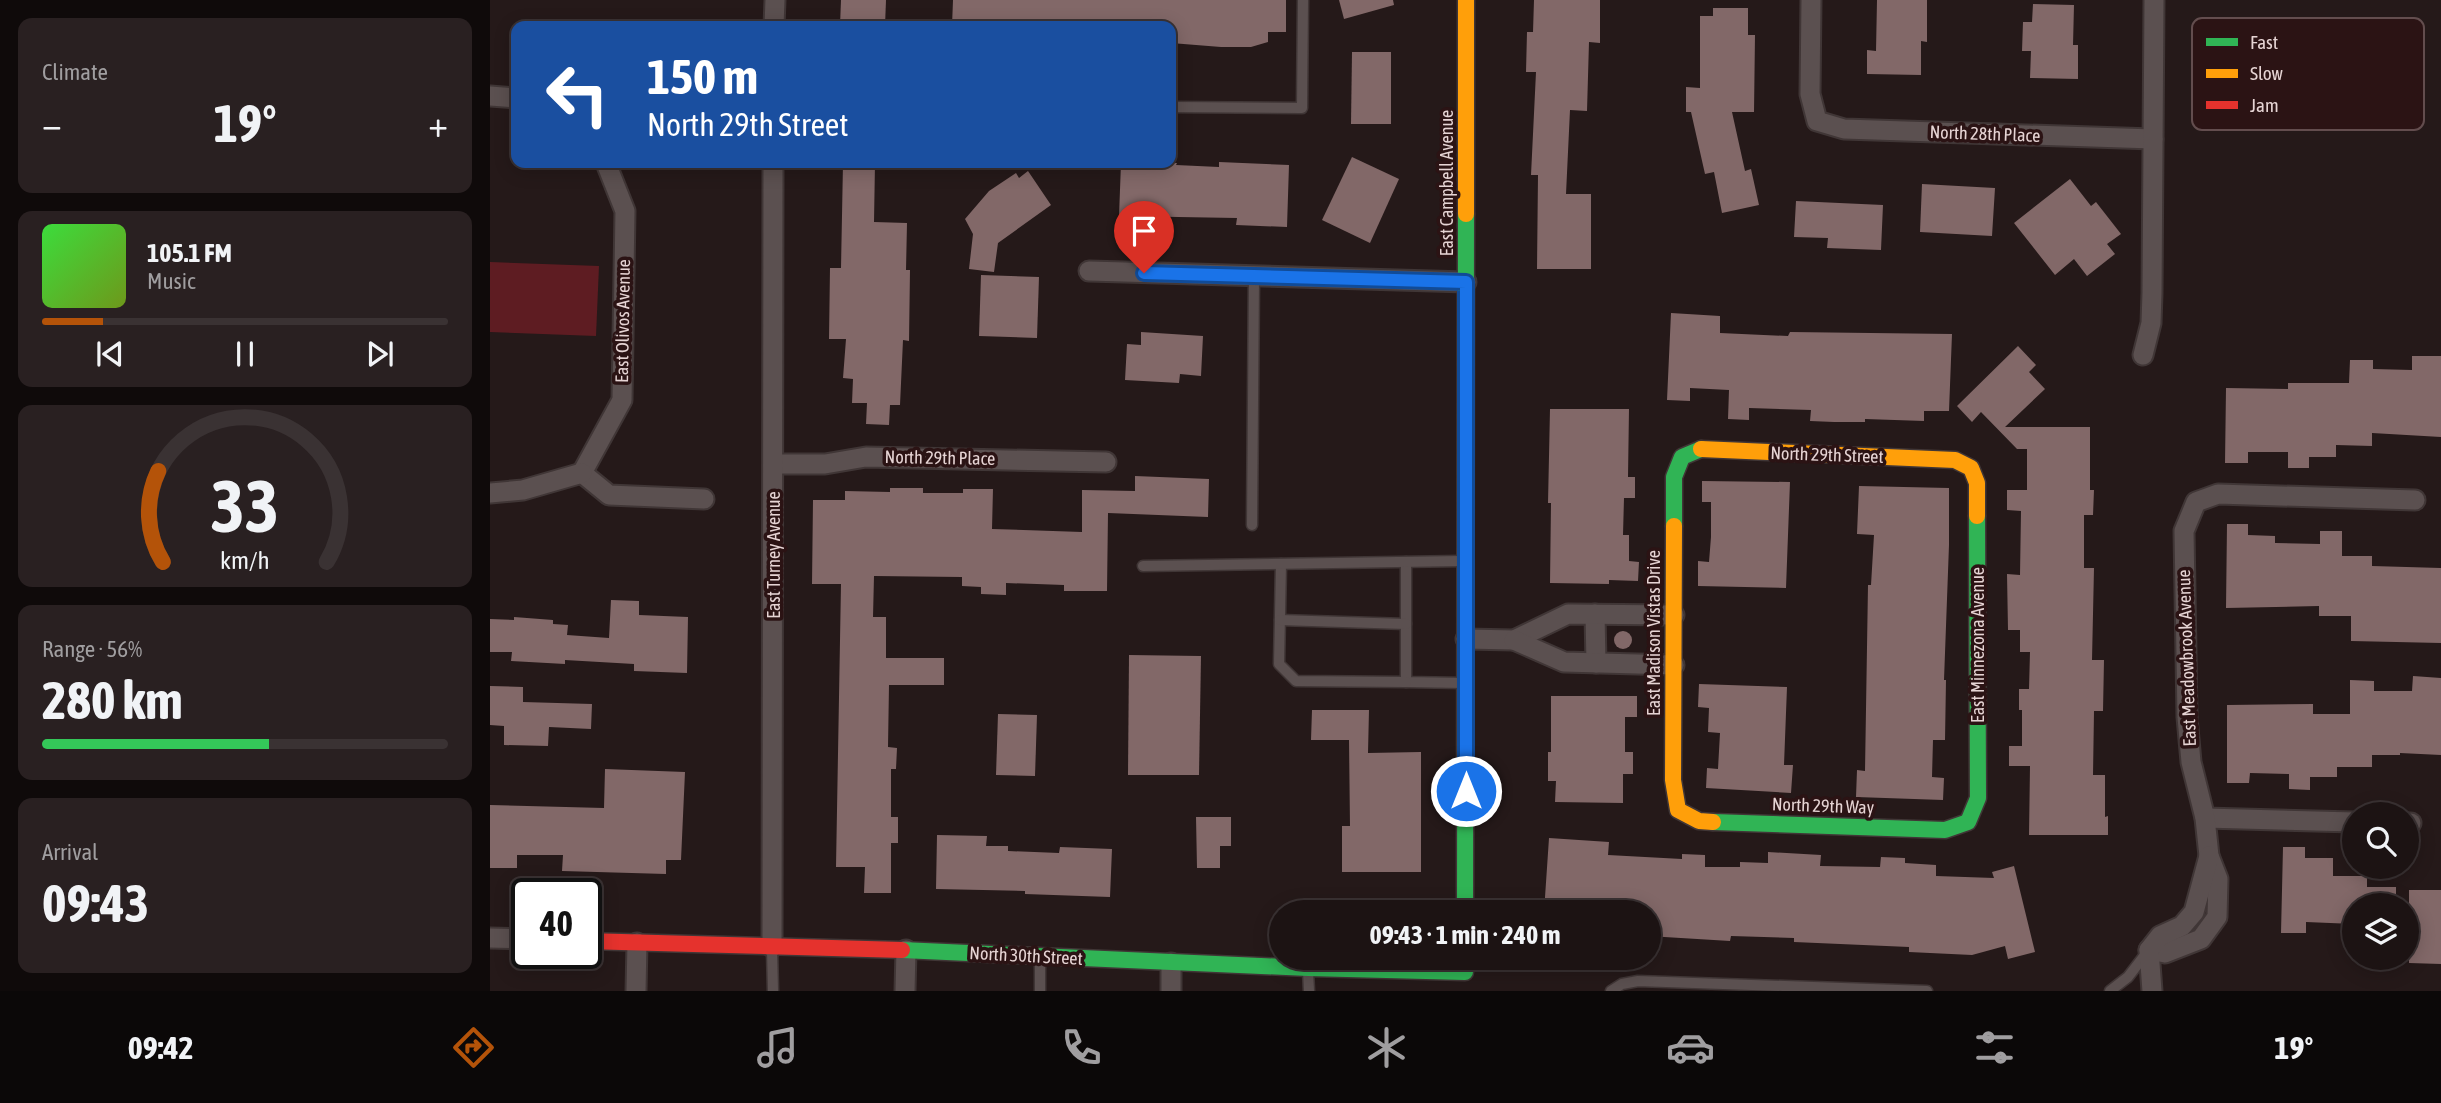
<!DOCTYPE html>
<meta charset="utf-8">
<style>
:root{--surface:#1c1313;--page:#292021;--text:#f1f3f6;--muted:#a09ea0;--line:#3a3233;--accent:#b45309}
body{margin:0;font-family:"Asap Condensed",sans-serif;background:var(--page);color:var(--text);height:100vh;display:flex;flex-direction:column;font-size:26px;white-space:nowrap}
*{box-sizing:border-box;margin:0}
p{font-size:23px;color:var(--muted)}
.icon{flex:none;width:38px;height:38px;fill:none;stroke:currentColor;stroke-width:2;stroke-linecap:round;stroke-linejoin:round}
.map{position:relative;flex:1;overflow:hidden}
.panel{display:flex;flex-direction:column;gap:18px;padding:18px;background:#0f0a0a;width:490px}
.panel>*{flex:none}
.guide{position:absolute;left:21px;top:21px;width:665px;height:147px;border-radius:14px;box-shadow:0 4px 18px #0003,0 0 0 2px var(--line);background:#1a4fa0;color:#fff;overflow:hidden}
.buttons{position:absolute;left:1852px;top:802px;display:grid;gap:14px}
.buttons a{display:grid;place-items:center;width:77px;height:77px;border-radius:50%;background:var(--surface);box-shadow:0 4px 18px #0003,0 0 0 2px var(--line);font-size:35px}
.speed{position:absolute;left:21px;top:878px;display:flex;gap:14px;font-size:35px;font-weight:700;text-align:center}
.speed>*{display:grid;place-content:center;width:91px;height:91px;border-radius:50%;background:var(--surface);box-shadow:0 4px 18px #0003,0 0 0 2px var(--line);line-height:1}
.speed .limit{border:4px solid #111;border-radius:10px;background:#fff;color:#111}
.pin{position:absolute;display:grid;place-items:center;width:60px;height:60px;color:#fff;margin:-72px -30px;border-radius:50% 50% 50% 0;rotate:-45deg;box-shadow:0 0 7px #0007}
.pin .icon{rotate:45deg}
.me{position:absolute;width:77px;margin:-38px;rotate:0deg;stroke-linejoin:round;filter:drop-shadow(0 0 5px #0008)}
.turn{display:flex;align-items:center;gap:24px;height:147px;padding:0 21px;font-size:32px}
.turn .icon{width:91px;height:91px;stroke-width:2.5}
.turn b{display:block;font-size:49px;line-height:60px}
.big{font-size:52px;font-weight:700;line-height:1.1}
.panel .card{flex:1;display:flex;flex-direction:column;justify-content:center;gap:10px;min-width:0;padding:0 24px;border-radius:14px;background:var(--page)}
.panel .dial{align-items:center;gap:0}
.dial svg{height:182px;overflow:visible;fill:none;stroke:var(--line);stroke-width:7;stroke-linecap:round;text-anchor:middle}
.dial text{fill:var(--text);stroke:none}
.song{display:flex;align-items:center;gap:21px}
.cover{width:84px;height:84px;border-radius:10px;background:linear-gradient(135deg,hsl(120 70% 55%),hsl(80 70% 35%))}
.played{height:7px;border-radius:4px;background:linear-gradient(90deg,var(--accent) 15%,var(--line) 15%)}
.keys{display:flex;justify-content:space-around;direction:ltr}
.heat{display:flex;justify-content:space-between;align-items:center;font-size:38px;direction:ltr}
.charge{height:10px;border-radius:5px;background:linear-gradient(90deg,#34c759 56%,var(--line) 0)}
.trip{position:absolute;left:779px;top:900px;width:392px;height:70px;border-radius:35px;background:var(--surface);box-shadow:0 4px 18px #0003,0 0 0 2px var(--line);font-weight:700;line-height:70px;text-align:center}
.tab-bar{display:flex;height:112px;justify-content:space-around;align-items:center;background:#0b0808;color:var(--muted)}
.tab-bar .icon{width:49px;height:49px}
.tab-bar .selected{color:var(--accent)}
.tab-bar b{font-size:32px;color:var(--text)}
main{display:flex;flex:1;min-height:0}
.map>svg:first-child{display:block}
.garden{fill:#5e1c22}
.building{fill:#826868}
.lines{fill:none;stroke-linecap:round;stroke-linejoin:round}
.lane-casing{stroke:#403636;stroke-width:13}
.street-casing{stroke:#403636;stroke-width:23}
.fast-casing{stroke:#403636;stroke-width:19}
.slow-casing{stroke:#403636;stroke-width:19}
.jam-casing{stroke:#403636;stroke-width:19}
.lane{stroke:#5b5050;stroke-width:10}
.street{stroke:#5b5050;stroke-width:19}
.fast{stroke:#30b455;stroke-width:16}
.slow{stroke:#ff9f0a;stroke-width:16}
.jam{stroke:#e5322d;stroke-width:16}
.route-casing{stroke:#114b97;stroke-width:18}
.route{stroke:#1a73e8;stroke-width:12}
.labels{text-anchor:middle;stroke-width:7;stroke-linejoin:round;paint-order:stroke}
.street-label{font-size:18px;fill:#e6d4d4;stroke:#2b1314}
.key{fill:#2b1314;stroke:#634d4e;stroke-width:2}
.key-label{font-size:19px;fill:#e6d4d4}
</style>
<main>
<section class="panel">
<div class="card"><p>Climate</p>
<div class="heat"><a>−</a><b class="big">19°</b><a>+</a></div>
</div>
<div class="card">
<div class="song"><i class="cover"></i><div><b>105.1 FM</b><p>Music</p></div></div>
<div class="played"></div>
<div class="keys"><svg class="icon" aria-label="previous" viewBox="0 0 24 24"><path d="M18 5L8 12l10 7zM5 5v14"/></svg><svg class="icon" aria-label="pause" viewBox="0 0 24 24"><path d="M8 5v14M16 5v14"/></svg><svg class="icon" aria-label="next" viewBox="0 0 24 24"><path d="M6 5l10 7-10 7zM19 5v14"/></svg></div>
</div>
<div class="card dial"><svg viewBox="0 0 100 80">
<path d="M14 69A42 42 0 1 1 86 69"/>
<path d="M14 69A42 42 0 0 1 12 29" stroke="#b45309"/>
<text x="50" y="56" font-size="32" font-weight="700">33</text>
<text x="50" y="72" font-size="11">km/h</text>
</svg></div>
<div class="card"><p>Range · 56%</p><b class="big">280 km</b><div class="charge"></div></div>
<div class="card"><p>Arrival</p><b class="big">09:43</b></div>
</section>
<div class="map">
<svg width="1951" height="991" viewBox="0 0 1951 991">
<rect width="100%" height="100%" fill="#251919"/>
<!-- garden -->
<path class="garden" d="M0,262L109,266L106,336L0,332Z"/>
<!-- building -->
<g class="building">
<path d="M351,0H396L395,26H350Z"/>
<path d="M463,0H796V32H778V42L761,47H731L681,43V26H636V21H579V26H462Z"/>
<path d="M849,0H903L904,5L854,19Z"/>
<path d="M1044,0H1110V43L1099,42L1097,111L1080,110L1076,194H1101V269H1047L1048,175H1041L1046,72H1036L1037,32H1043Z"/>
<path d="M1387,0H1437V42L1431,41V75L1377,74V50L1386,51Z"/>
<path d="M1543,4L1584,5L1583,45H1588V79L1540,78L1541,51H1532L1533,22H1542Z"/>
<path d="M1223,8H1258V35H1265L1264,112H1242L1255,171L1261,169L1269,205L1232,213L1224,172L1215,174L1201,112H1196V87L1210,88V16H1223Z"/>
<path d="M862,52H901V124H861Z"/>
<path d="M862,157L909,179L880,243L832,220Z"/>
<path d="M729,162L799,165L797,227L746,225L747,218L629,216L631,163H687L686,165L729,167Z"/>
<path d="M353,163H385L384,222L417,223L416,270H420L419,341L413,340L410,405H400L399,425L376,424L377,403H362L363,379L353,378L356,339H339L340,268H351Z"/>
<path d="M538,171L561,205L508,243L504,272L479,269L483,234L475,219L499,191L526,173L529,178Z"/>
<path d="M1580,179L1601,206L1606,202L1631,234L1617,244L1625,254L1597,276L1584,259L1565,275L1524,223Z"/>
<path d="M1432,184L1505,188L1502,236L1430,232Z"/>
<path d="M1306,201L1393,205L1391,250L1337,248L1338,238L1304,237Z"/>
<path d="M491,275L549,277L547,338L489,336Z"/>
<path d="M1181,313L1230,316V333L1298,336L1300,332L1462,334L1459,411H1434V421L1375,419V422H1344L1320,421L1321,410L1259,408V420L1238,419L1239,390L1200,388V401L1177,400Z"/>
<path d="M651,332L713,336L711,376L690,374L689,383L635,380L637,344L651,345Z"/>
<path d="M1528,346L1546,365L1539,372L1555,389L1515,427H1600V490H1604L1603,515H1594V568H1604L1602,660H1614L1613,711H1604L1603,775H1615V817L1618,816V835H1539L1540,766H1519V746H1532V710H1529V689H1539L1540,652H1530V630H1518L1517,574L1530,575L1531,511L1517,510V490H1537V449H1527L1491,412L1482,422L1467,406Z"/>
<path d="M1922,356H1951V437L1882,433V446L1846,445V457H1819V468H1798V452H1758V463H1735L1736,388L1798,389V383H1859L1860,360H1883V369L1922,370Z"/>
<path d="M1060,409H1139L1138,477H1145V498H1134L1133,535H1139V561L1149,562L1148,581L1119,580V584L1060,583L1061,503H1058Z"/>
<path d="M645,476L719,479L718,517L618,513L617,591H574V585L516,583V595L491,594V587L472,586V577L384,576L383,617H396V658H454V685H399L398,747L407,748L406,769H401V817H408V843H401V893H374L375,867H346L351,584H322L323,500H355V491L400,492V488H433V493H473V489H503L502,529L592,532V490L645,491Z"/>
<path d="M1212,481L1300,482L1296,588L1208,586V561L1219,562L1221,537V502H1212Z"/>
<path d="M1369,486L1459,488V545L1454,680H1456L1455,740H1443L1442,777L1454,778L1453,800L1366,797L1367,770L1375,771L1378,585H1381L1384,535L1367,534Z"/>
<path d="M1737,524H1758V535L1785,536V543L1830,544V531H1852V556H1882V566L1951,568V643L1861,641V616H1829V606L1736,608Z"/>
<path d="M121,600L149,601V615L198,617L197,673L144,671V664L75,660V664L21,661L22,652H0V619L24,620V617L63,620V624L78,625L77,635L119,638Z"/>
<circle cx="1133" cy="640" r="9"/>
<path d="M639,655L711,656L709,775H638Z"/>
<path d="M1923,676L1951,678V755L1910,753V755H1882V767H1847V777H1820V790L1799,789V774L1760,773L1759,783H1737V705L1823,704V714H1860V680L1884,681V691H1922Z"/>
<path d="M1209,684L1297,687L1294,765H1303L1301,793L1216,788L1217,768L1228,769L1230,733L1218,732L1219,708L1208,707Z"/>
<path d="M0,686L33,687V702L102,704L101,729L59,727L58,746L14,745V726L0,725Z"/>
<path d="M1061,696H1147V717H1135V752H1143V774H1133V803L1065,802L1066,781H1058V752H1061Z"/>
<path d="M822,710H879L878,753L931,752V872H852V826H860L859,740H821Z"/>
<path d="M508,714L547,715L545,776L506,775Z"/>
<path d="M115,769L195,772L191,860H176V874L72,871L73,855H27V868H0V805L114,808Z"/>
<path d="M706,817H741V846H730V868H707Z"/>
<path d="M447,835L497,836L496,846H518V851L569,853L570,847L622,849L620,897L535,894V891L446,889Z"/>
<path d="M1059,838L1119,842L1118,855L1192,859V854L1215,855V867H1250V862L1278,863V852L1331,855L1330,866L1390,867L1391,857L1415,858V863L1446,865V876L1504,878L1502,872L1524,866L1545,952L1518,959L1515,946L1482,955L1419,952V947L1304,942V938L1241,936L1240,941L1158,936V912H1054Z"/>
<path d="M1793,847H1815V858H1843V876H1877V887H1906V905H1864V924L1816,922V933H1791Z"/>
<path d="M1919,890H1951V964L1919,963Z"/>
</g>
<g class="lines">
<defs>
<g id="lane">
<path d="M681,107L812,108L813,0"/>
<path d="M762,525L764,277"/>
<path d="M916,562V682L974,683"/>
<path d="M791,564L789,664L806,681L916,682"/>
<path d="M653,566L971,561"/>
<path d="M790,620L916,624"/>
<path d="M282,950L283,991"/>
<path d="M818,971L819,991"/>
<path d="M550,991V960"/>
<path d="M1121,991L1132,984L1148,981L1437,991"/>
<path d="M1620,991L1638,977L1658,951"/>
</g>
<g id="street">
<path d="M1321,0L1320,94L1327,121L1354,129L1663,139"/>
<path d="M284,26L285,0"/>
<path d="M0,96L26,98"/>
<path d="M599,271L976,282"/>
<path d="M1653,355L1661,323L1662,293L1664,0"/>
<path d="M284,464H335L376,457L616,462"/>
<path d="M92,473L132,400L135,211L116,163"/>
<path d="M92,473L119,495L214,499"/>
<path d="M0,493L33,490L92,473"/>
<path d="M1105,614L1106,663"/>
<path d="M976,639L1024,640L1078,614L1184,615"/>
<path d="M1024,640L1074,662L1184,665"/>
<path d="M1715,818L1864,822"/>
<path d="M1916,823H1921"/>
<path d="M0,938L37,939"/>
<path d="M282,947L283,163"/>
<path d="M1659,950L1675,953L1711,939L1727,917L1728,879L1719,856L1715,818L1701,762L1697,717L1694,531L1706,502L1728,494L1925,500"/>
<path d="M681,963V991"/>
<path d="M146,991L147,943"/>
<path d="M415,991L416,950"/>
<path d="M1662,991L1659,950L1670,936L1692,926L1704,912L1719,856"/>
</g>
<g id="fast">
<path d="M1184,526V477L1192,457L1211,449"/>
<path d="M1223,822L1455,830L1478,822L1488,798L1487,516"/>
<path d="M975,912L976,214"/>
<path d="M412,950L818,968L975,972"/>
</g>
<g id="slow">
<path d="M976,214V0"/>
<path d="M1211,449L1465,460L1481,468L1487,483V516"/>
<path d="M1184,526L1183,780L1188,810L1209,821L1223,822"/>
</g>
<path id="jam" d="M96,941L412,950"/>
</defs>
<!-- lane casing -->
<use href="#lane" class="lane-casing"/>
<!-- street casing -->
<use href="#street" class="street-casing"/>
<!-- fast casing -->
<use href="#fast" class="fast-casing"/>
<!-- slow casing -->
<use href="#slow" class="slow-casing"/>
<!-- jam casing -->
<use href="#jam" class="jam-casing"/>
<!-- lane -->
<use href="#lane" class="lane"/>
<!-- street -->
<use href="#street" class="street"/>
<!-- fast -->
<use href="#fast" class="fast"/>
<!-- slow -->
<use href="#slow" class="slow"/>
<!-- jam -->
<use href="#jam" class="jam"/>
</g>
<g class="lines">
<defs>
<path id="route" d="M654,273L976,282V791"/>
</defs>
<!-- route casing -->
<use href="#route" class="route-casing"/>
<!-- route -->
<use href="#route" class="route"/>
</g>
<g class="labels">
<!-- street labels -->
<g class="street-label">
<text transform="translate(1495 134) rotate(2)" y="6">North 28th Place</text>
<text transform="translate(957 183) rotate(-90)" y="6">East Campbell Avenue</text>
<text transform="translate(133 321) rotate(-89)" y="6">East Olivos Avenue</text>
<text transform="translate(1337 455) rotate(2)" y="6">North 29th Street</text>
<text transform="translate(450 458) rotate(1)" y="6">North 29th Place</text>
<text transform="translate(284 555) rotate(-90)" y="6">East Turney Avenue</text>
<text transform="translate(1164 633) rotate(-90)" y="6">East Madison Vistas Drive</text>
<text transform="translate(1488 645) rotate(-90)" y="6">East Minnezona Avenue</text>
<text transform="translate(1697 658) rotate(-92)" y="6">East Meadowbrook Avenue</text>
<text transform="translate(1333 806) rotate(2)" y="6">North 29th Way</text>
<text transform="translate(536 956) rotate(3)" y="6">North 30th Street</text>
</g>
</g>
<!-- legend -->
<rect x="1702" y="18" width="232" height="112" rx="10" class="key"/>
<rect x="1716" y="38" width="32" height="8" fill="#30b455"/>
<rect x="1716" y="69" width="32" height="9" fill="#ff9f0a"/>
<rect x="1716" y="101" width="32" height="8" fill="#e5322d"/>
<g class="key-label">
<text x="1760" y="49">Fast</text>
<text x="1760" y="80">Slow</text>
<text x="1760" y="112">Jam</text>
</g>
</svg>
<div class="buttons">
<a><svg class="icon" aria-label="search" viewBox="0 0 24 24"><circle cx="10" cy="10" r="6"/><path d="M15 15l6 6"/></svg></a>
<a><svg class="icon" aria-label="layers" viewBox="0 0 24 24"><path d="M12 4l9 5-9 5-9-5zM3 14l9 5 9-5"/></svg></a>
</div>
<div class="speed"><div class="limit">40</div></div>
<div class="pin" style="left:654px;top:273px;background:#d93025"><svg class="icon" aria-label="arrive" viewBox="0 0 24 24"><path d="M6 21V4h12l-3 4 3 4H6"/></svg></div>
<svg class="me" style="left:976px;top:791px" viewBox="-20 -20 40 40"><circle r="17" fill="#1a73e8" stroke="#fff" stroke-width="3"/><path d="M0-11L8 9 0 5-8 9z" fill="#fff"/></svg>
<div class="trip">09:43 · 1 min · 240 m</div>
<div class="guide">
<div class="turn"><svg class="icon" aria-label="left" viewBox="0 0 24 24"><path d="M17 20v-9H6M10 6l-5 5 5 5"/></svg><div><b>150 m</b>North 29th Street</div></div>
</div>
</div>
</main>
<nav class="tab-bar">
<b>09:42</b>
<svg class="icon selected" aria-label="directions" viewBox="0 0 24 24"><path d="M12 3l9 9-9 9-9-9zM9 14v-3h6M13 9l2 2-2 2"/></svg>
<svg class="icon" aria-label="music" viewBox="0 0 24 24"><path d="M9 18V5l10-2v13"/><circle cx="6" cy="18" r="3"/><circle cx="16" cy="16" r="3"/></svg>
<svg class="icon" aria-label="phone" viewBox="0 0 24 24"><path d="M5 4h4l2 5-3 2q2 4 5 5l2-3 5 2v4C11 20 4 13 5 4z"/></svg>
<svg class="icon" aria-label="climate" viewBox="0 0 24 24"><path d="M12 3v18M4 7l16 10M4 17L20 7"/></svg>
<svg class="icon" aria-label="car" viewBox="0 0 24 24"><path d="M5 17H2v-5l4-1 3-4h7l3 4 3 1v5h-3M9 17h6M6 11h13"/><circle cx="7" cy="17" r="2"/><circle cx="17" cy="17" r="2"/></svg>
<svg class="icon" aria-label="filters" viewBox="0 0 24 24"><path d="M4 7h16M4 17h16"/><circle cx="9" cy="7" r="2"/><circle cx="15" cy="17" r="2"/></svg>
<b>19°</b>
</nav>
